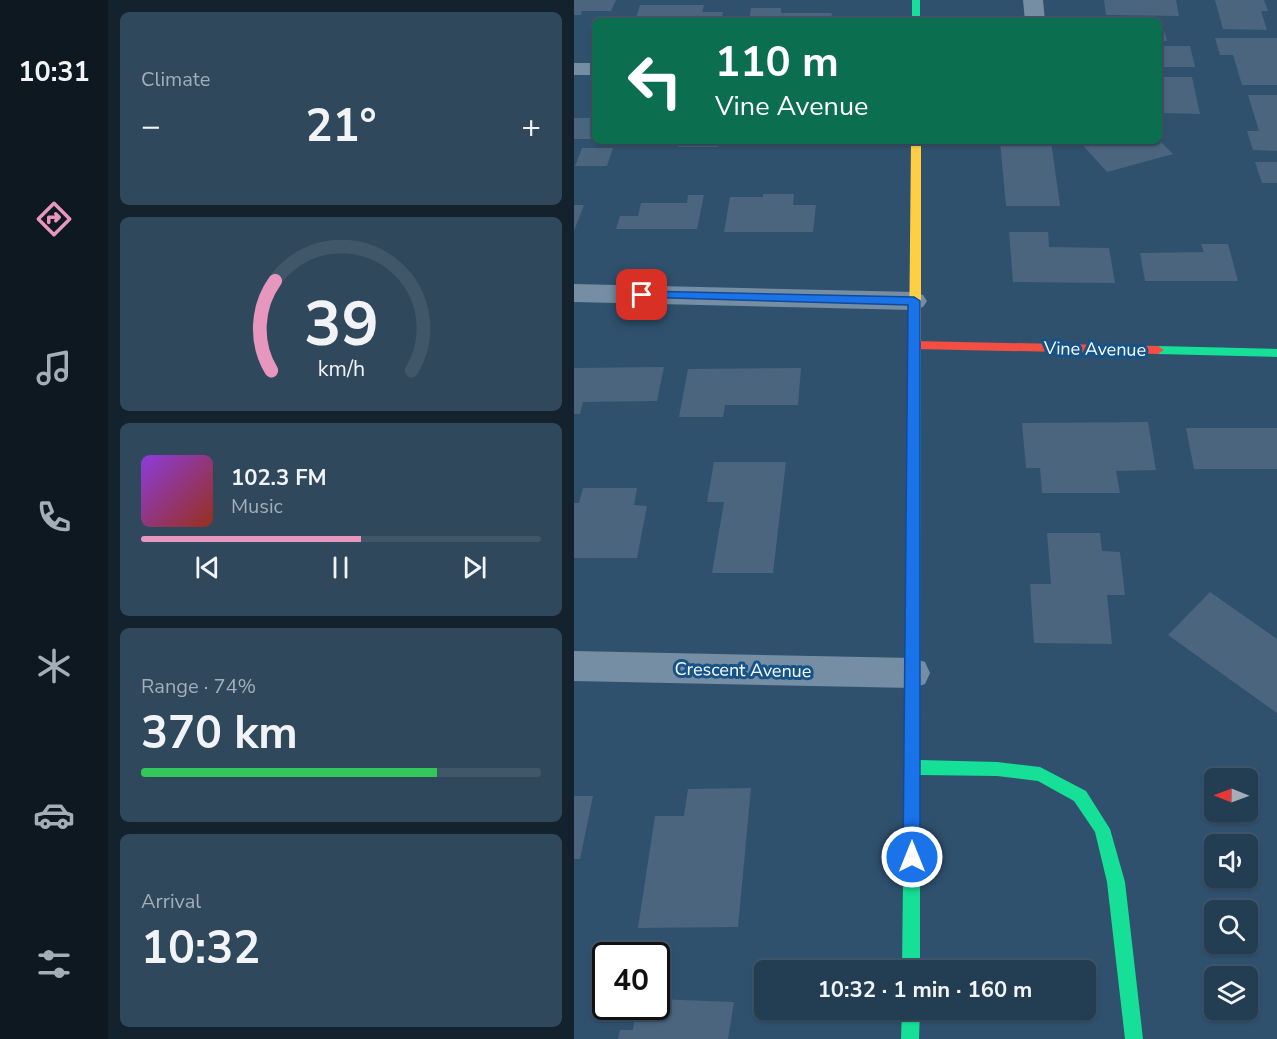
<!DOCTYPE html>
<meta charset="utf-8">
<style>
:root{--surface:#233d52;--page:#2f485c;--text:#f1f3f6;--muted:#a3aeb8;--line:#405669;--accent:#e797bd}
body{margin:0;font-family:"Nunito Sans",sans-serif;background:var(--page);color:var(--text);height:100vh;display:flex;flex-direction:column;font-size:22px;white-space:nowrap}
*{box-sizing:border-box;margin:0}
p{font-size:20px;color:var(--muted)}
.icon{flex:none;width:33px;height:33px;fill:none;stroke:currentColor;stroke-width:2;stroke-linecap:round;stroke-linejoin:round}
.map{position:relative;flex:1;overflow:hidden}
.sheet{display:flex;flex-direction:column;gap:12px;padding:12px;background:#13222d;width:466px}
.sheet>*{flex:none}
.top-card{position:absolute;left:18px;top:18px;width:570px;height:126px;border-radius:9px;box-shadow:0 2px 4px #0004,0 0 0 2px var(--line);background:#0b6e4f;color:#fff;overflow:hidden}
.needle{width:39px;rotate:271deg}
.buttons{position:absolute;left:630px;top:768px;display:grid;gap:12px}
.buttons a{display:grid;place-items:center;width:54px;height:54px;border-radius:9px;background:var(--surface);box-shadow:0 2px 4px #0004,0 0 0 2px var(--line);font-size:30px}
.speed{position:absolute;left:18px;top:942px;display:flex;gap:12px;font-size:30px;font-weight:700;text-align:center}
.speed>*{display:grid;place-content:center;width:78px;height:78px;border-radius:50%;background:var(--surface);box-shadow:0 2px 4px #0004,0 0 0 2px var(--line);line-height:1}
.speed .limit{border:3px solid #111;border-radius:9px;background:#fff;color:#111}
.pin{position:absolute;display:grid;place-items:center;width:51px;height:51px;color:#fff;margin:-26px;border-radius:12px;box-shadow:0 3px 9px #0006}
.me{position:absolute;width:66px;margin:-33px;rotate:0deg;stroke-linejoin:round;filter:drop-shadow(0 0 4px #0008)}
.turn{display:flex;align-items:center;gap:21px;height:126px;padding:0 24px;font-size:27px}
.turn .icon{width:78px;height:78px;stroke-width:2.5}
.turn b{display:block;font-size:42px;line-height:51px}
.big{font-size:45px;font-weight:700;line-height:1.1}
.sheet .card{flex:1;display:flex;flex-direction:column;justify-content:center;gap:9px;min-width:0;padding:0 21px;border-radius:9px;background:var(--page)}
.sheet .dial{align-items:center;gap:0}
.dial svg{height:156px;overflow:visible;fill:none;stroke:var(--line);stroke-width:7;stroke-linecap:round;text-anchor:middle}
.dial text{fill:var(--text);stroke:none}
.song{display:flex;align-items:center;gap:18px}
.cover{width:72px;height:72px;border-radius:9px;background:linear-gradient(135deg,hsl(270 70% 55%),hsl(10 70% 35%))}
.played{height:6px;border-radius:3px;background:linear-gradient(90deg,var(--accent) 55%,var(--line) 55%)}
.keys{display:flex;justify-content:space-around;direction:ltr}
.heat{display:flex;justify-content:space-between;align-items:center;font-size:33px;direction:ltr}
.charge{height:9px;border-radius:4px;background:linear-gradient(90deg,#34c759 74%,var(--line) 0)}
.trip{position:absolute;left:180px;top:960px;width:342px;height:60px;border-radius:9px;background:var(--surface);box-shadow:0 2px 4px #0004,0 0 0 2px var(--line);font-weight:700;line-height:60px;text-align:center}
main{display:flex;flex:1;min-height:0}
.dock{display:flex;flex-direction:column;width:108px;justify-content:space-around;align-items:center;background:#0e1821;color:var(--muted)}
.dock .icon{width:42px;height:42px}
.dock .current{color:var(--accent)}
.dock b{font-size:27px;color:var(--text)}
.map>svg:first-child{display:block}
.building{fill:#4a657d}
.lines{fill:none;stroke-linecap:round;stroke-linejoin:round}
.street{fill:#768ea4;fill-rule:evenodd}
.fast{fill:#16e098;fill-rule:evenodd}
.slow{fill:#ffcf43;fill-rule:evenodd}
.jam{fill:#f24e42;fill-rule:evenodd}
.route{fill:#1a73e8;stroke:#114b97;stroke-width:1.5}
.labels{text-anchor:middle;stroke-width:6;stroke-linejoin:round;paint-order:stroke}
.street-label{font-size:18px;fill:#fff;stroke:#155388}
</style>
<main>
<nav class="dock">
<b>10:31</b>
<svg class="icon current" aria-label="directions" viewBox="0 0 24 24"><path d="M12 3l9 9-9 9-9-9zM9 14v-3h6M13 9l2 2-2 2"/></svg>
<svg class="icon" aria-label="music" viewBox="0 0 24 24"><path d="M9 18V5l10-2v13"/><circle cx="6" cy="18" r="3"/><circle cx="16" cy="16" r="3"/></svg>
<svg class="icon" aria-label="phone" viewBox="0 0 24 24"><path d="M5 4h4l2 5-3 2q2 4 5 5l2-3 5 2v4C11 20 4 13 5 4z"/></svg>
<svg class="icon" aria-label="climate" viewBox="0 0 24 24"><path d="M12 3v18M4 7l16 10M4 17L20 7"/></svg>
<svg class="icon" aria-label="car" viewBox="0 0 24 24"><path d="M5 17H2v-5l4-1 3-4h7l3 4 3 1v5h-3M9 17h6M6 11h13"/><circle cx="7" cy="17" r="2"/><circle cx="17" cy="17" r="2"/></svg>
<svg class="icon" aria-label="filters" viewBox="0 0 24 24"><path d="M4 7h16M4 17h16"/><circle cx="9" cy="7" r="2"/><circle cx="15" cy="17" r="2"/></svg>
</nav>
<section class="sheet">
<div class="card"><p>Climate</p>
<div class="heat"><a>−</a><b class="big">21°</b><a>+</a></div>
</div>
<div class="card dial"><svg viewBox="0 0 100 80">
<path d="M14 69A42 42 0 1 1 86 69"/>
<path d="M14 69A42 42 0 0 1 16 23" stroke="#e797bd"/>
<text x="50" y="56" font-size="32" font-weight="700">39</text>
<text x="50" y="72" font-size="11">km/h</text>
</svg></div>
<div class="card">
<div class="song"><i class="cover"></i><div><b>102.3 FM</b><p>Music</p></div></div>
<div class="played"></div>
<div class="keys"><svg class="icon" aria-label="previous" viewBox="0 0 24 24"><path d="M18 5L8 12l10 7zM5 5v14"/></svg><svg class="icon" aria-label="pause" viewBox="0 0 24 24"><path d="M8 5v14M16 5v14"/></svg><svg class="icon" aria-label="next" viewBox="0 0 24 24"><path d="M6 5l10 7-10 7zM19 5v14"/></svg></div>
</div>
<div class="card"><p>Range · 74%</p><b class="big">370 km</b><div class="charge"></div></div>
<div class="card"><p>Arrival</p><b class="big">10:32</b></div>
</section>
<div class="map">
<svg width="703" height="1039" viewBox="0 0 703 1039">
<rect width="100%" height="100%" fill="#2f516e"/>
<!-- building -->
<g class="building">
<path d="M0,0H42L37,11H8L7,15H0Z"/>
<path d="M530,0H602L605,16L532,15Z"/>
<path d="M641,0H690L694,11H687L693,30L649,29Z"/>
<path d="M66,5H130L128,12H149L147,21H61Z"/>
<path d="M177,8H207V13H258L257,21H175Z"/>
<path d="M585,22H588L593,41H585Z"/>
<path d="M641,38H703V85H668L659,55H646Z"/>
<path d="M585,46H616L621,67H585Z"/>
<path d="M585,77H618L626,114L585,113Z"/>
<path d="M674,95H703V151L679,150L673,131H685Z"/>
<rect x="0" y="118" width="21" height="21"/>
<path d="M106,141H145L144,147H104Z"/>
<path d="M167,141H190L189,146H166Z"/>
<path d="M426,141H477L486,206H432Z"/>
<path d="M505,141H586L599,154L533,172Z"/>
<path d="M8,148H39L33,166H1Z"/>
<path d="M681,162H703V183H688Z"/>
<path d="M189,194H220L219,205H242L239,232H150L156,197H189Z"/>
<path d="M114,195H130L123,229H42L46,216H64L67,203H113Z"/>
<path d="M0,205H10L0,231Z"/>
<path d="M435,232H474L475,247L535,248L541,283L439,282Z"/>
<path d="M627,244H654L664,281H571L566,253L630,252Z"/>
<path d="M90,367L83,401L9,402L6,414H0V368Z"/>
<path d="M227,368L224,405H151L149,417H105L114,369Z"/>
<path d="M574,422L582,470L542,471L546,493H468L466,468H452L448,423Z"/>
<path d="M612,428H703V469H620Z"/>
<path d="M140,462H212L199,573H138L150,502H133Z"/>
<path d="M9,488H63L60,505L73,506L63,558H0V503H5Z"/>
<path d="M473,533H526L528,551L546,552L551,595H533L538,644L460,643L456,584H477Z"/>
<path d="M636,592L703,639V713L594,635Z"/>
<path d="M177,788L164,927L64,928L81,816H110L114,789Z"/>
<path d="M0,796H19L6,859H0Z"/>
<path d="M82,999L160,1002L154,1039H44L46,1030H59L63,1006H82Z"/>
</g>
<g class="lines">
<!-- street -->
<g class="street">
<path d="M449,0H469L471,21H451Z"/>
<rect x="0" y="63" width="21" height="12"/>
<path d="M0,284L340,292L349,295L353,301L349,307L340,310L0,302Z"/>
<path d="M0,651L339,658L351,662L356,673L351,684L339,688L0,681Z"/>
</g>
<!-- fast -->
<g class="fast">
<rect x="338" y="0" width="8" height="21"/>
<path d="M341,340L347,344L346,760L423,762L466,767L512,791L536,829L551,882L569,1039H551L533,882L521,832L500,801L464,781L423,776L346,775V970H328L335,344Z"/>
<path d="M584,346L703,349V357L584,354L578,350Z"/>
<path d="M328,1010H346L345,1039H327Z"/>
</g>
<!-- slow -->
<path class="slow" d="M337,141H347V344L341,348L335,344Z"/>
<!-- jam -->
<path class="jam" d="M340,341L584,346L590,350L584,354L340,349L334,345Z"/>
</g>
<!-- route -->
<path class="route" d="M68,291L340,297L346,301V857L344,863L338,866L332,863L329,857L334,305L64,297V292Z"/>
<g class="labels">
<!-- street labels -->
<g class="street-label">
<text transform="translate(521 349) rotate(1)" y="6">Vine Avenue</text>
<text transform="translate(169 670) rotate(1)" y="6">Crescent Avenue</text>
</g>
</g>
</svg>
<div class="buttons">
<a><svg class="needle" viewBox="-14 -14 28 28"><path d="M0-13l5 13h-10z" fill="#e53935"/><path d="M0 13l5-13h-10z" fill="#a3aeb8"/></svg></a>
<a><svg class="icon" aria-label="sound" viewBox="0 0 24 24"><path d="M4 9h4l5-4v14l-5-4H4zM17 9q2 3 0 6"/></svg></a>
<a><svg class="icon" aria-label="search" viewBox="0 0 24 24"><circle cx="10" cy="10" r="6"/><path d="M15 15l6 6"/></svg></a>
<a><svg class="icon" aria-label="layers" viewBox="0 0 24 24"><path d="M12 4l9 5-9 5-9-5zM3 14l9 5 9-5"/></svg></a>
</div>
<div class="speed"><div class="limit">40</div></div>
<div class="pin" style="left:68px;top:295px;background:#d93025"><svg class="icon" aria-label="arrive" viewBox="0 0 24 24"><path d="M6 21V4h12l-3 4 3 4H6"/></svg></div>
<svg class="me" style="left:338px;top:857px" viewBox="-20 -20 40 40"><circle r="17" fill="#1a73e8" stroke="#fff" stroke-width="3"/><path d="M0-11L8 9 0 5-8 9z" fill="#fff"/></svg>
<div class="trip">10:32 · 1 min · 160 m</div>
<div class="top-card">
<div class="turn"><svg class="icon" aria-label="left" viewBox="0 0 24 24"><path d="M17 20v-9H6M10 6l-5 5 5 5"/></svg><div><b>110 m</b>Vine Avenue</div></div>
</div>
</div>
</main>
